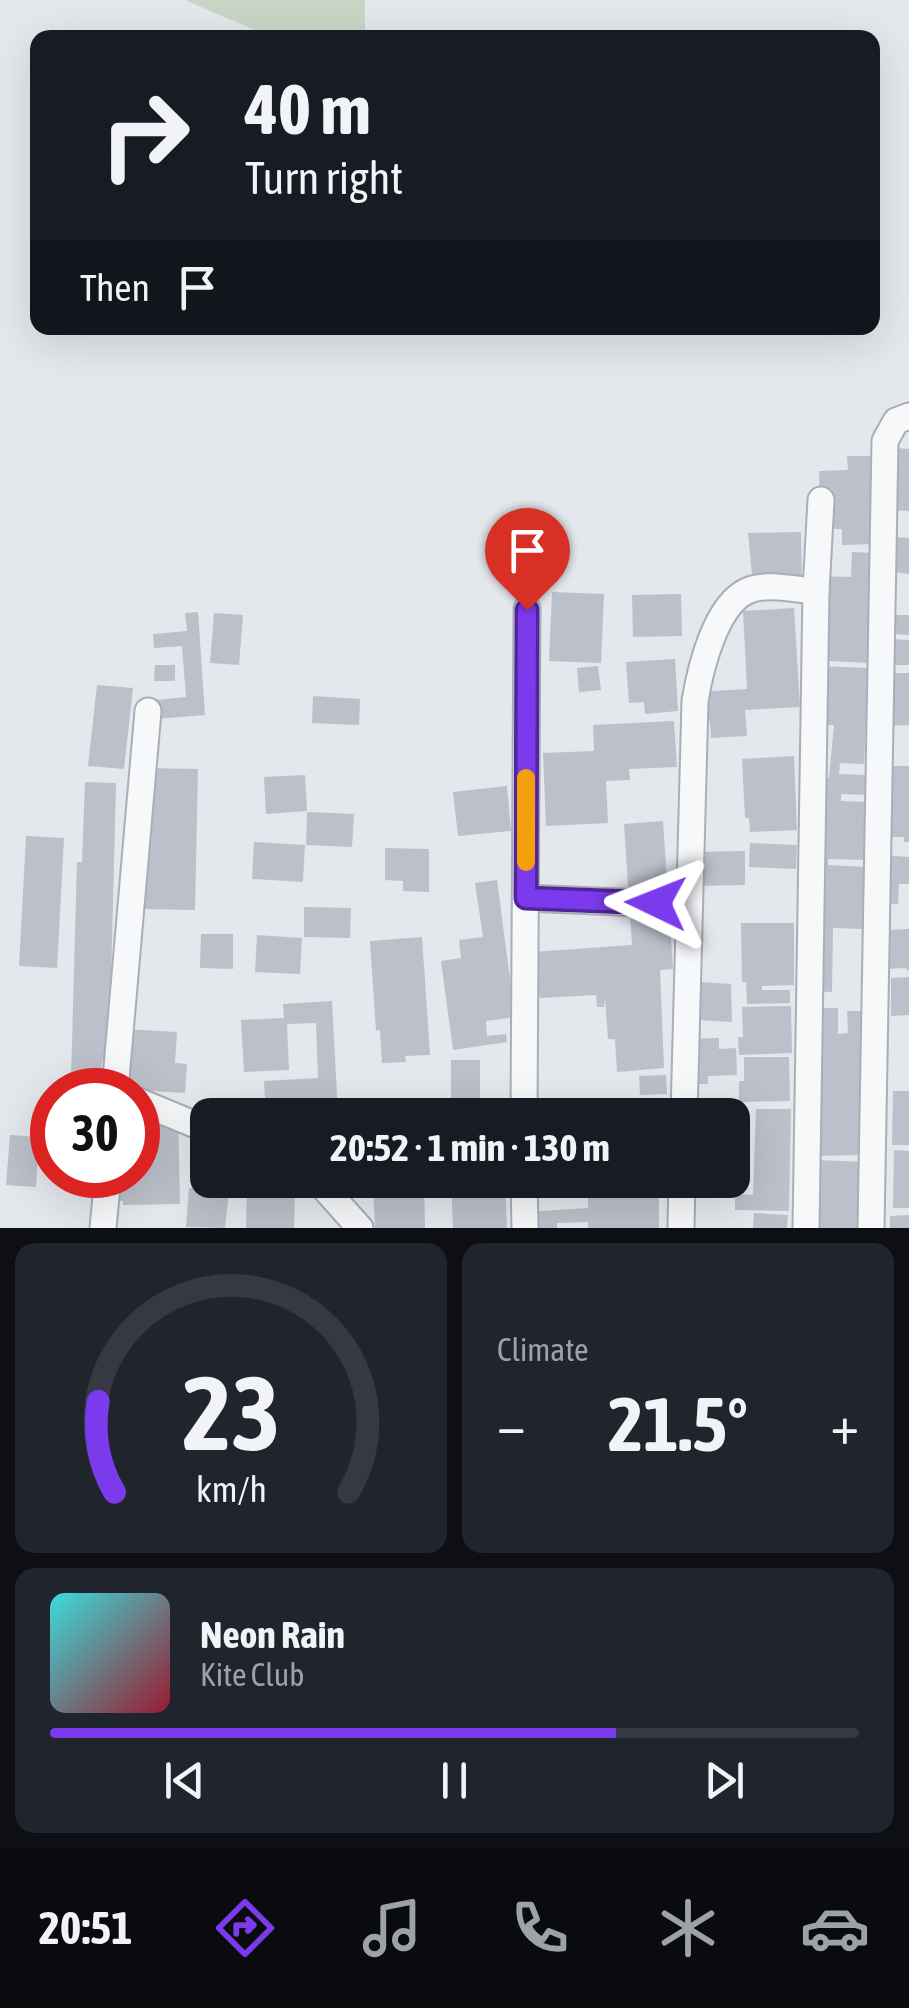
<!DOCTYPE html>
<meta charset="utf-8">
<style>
:root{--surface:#171b24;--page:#20242c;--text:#f1f3f6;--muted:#9ea1a6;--line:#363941;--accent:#7c3aed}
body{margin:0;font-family:"Asap Condensed",sans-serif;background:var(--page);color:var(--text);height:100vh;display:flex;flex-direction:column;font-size:38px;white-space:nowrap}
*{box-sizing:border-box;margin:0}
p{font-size:32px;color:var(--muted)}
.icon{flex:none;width:55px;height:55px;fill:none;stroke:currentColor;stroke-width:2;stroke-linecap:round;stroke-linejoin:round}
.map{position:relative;height:1228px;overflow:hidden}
.panel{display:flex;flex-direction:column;gap:15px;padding:15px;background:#0d0f14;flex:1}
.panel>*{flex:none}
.guide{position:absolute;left:30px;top:30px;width:850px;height:305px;border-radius:20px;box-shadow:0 10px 40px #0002;background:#171b24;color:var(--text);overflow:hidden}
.speed{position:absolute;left:30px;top:1068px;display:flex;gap:20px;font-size:50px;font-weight:700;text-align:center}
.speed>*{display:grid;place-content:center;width:130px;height:130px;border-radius:50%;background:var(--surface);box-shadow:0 10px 40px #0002;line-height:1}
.speed .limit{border:15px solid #d22;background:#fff;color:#111}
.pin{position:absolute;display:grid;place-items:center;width:85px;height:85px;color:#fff;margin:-102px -42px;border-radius:50% 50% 50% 0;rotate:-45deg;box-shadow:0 0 10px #0007}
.pin .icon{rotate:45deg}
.me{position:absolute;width:110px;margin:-55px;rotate:272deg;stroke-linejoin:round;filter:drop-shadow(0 0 8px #0008)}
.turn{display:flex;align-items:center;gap:35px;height:210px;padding:0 50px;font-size:45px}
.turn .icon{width:130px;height:130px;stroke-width:2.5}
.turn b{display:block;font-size:70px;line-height:85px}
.then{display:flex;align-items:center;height:95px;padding:0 50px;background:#0003;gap:20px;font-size:38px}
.big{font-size:75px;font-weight:700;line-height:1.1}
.panel .widget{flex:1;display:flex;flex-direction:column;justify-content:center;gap:15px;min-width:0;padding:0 35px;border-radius:20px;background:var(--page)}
.panel .dial{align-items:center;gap:0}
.dial svg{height:260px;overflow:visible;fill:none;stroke:var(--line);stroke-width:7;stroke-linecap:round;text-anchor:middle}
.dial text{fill:var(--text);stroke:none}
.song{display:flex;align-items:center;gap:30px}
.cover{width:120px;height:120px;border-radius:15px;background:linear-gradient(135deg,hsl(180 70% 55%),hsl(350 70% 35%))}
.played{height:10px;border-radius:5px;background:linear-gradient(90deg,var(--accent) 70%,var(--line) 70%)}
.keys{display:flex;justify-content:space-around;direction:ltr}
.heat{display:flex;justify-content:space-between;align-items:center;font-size:55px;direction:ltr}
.panel .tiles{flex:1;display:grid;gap:15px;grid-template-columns:1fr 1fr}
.widget:last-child{grid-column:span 2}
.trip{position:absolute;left:190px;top:1098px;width:560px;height:100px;border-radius:20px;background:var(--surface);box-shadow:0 10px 40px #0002;font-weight:700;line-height:100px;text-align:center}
.menu{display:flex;height:160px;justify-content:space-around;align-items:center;background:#090b0e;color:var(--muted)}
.menu .icon{width:70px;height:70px}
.menu .selected{color:var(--accent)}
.menu b{font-size:45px;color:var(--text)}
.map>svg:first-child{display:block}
.green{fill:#c9d6c5}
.building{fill:#bbc0ca}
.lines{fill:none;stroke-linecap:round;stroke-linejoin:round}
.street-casing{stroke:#a9aeb7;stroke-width:29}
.street{stroke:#f7f8fa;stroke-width:25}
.route-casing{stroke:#51269a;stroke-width:25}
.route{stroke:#7c3aed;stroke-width:18}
.slow{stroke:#f59e0b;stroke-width:18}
</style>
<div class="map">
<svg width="909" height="1228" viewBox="0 0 909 1228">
<rect width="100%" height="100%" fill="#e4e7ec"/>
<!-- green -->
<path class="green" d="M185,0H365V37H271Z"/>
<!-- building -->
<g class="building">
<path d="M895,448L909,449V511L891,510Z"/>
<path d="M847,456H874L876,544L842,545V529H830L820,509L819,471L848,470Z"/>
<path d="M801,532L802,583L753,584L748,533Z"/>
<path d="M895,537L909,538V574L893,572Z"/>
<path d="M852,552L874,553L869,663L811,660L818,576L851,577Z"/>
<path d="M552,592L604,594L601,663L549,661Z"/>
<path d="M681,594L682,636L633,637L632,595Z"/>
<path d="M794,608L800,707L745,710L747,736L711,738L710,722L699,723L698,692L747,689L743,611Z"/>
<path d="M198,612L205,715L156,719L155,700L186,697L182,646L154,648L153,634L187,631L185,613Z"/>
<path d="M214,613L243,615L239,665L210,663Z"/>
<path d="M893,615H909V635L893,634Z"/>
<path d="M889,639L909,640V665H889Z"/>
<path d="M675,659L678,711L645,714L644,702L629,703L626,662Z"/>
<path d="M155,665H175V681H154Z"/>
<path d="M598,666L601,690L579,692L577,668Z"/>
<path d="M818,666L868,668L864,764L840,763L839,774L868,775L867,795L841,794V801L870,802L868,860L828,859V865L865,867L863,929L833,928L832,992L807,991L814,777L829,778L834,725H816Z"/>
<path d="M889,673H909V725L890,726Z"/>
<path d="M97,685L133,688L124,769L88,766Z"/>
<path d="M313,696L360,699L359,725L312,723Z"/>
<path d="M674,721L677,767L629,769L630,780L606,781L608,823L546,826L543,753L594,751L593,725Z"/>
<path d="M794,756L797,830L750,832L749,818H745L742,759Z"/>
<path d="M886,766H909V842H904V837H887Z"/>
<path d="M140,768L198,769L195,910L145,909V894H137Z"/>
<path d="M305,775L307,811L266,814L264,777Z"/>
<path d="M85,782L116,783L109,1061H102L101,1079H71L77,862H82Z"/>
<path d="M507,786L511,831L458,836L453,792Z"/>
<path d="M307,812L354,814L352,847L306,845Z"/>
<path d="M663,821L673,969L660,970L664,1068L617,1072L615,1039H608L605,999L604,1007H597L596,995L540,998L533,952L632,945L624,824Z"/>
<path d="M26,836L64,838L57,968L19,966Z"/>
<path d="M254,842L305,845L303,882L252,879Z"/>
<path d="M750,843L797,845L796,869L749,867Z"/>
<path d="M385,848L429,849V892L403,891V881L385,880Z"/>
<path d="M745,851V885L694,886V852Z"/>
<path d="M883,855L909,857V884H899L898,904L881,903Z"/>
<path d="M497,880L515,1017L486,1021L487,1036L506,1034L507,1042L453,1050L441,961L461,958L459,940L483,937L475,883Z"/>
<path d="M304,907L351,908L350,938L304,937Z"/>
<path d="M741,923H794V985L762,986V990H790V1003L747,1004L746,982H742Z"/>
<path d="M909,929V971L905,968L887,969L884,930Z"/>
<path d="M201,934H233V969L200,968Z"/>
<path d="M257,935L302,938L300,974L255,972Z"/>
<path d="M422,937L430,1055L405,1056L406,1062L382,1063L380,1030L376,1031L370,941Z"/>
<path d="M909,977V1015L891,1016V978Z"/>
<path d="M699,982L731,984L732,1022L697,1020Z"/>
<path d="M332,1001L338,1114L266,1115L264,1081L318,1078L316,1023L287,1024L289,1070L244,1072L241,1020L284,1018L283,1004Z"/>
<path d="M791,1006L792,1053L739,1055L738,1037H743L742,1007Z"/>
<path d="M809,1008H838V1034L848,1033L847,1011H863L862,1155L811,1156Z"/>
<path d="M123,1029L177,1032L175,1063L187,1064L185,1093L119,1089Z"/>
<path d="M719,1038V1049L736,1048L737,1075L708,1076V1084H689L687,1039Z"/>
<path d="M744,1057H789L790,1101L739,1102V1081H744Z"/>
<path d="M451,1060H480V1115L451,1114Z"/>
<path d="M666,1075L667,1094L640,1095L639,1076Z"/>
<path d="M65,1079L100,1082L99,1090H65Z"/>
<path d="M893,1091H909V1145H892Z"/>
<path d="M756,1109H791L789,1211L735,1210V1194L753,1195Z"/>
<path d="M178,1110L180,1204L123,1205V1201H120L119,1175H138V1111Z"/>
<path d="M10,1135L39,1137L36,1187L6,1185Z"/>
<path d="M894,1150L909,1151V1208H893Z"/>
<path d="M816,1160L868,1162L865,1228H807Z"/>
<path d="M424,1180L425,1228H375L373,1181Z"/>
<path d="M451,1180H505L507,1228H453Z"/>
<path d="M631,1185H659V1228H588V1222L557,1223V1228H525V1212L588,1208V1198H631Z"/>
<path d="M247,1186L295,1187L294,1228H246Z"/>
<path d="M189,1188L229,1192L225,1228L186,1227Z"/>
<path d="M754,1213L788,1215L787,1228H753Z"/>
<path d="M909,1215V1228H890V1216Z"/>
</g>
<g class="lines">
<defs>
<g id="street">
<path d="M526,898L689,905"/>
<path d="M115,1090L148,711"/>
<path d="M138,1101L208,1130"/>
<path d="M524,1115L527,609"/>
<path d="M684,1115L695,701C700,670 715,606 747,591C766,582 796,590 816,591"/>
<path d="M317,1180L360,1228"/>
<path d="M524,1180L525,1228"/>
<path d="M103,1228L108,1175"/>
<path d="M681,1228L682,1180"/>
<path d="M806,1228L816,591L821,500"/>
<path d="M871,1228L885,441L896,421L909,416"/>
</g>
</defs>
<!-- street casing -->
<use href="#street" class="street-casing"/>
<!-- street -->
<use href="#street" class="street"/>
</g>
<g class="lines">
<defs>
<path id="route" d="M527,610L526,898L656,903"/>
</defs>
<!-- route casing -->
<use href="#route" class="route-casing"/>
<!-- route -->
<use href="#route" class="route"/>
<!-- slow -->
<path class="slow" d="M526,862V778"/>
</g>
</svg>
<div class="speed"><div class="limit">30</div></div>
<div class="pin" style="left:527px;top:610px;background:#d93025"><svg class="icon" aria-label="arrive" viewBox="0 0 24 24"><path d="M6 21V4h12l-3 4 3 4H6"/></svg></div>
<svg class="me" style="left:656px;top:903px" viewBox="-20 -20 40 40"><path d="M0-17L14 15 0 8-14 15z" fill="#7c3aed" stroke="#fff" stroke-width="4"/></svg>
<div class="trip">20:52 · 1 min · 130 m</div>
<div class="guide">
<div class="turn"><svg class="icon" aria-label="right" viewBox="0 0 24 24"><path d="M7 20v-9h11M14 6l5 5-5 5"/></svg><div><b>40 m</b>Turn right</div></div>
<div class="then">Then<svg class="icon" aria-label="arrive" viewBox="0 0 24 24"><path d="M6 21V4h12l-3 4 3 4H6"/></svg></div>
</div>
</div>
<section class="panel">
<div class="tiles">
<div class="widget dial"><svg viewBox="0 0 100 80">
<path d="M14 69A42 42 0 1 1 86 69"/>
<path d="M14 69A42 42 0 0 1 9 41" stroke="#7c3aed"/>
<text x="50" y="56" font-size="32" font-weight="700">23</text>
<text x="50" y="72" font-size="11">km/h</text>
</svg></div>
<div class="widget"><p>Climate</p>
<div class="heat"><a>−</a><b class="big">21.5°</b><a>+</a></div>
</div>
<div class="widget">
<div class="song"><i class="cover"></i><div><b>Neon Rain</b><p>Kite Club</p></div></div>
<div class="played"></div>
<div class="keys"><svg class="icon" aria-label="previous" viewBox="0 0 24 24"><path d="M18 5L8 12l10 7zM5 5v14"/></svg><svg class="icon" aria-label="pause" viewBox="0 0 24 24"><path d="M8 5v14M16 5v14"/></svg><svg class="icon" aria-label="next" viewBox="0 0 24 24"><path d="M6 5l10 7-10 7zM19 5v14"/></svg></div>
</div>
</div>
</section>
<nav class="menu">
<b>20:51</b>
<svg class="icon selected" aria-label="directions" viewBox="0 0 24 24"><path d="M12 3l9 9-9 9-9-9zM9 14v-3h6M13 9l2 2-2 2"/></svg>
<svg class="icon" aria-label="music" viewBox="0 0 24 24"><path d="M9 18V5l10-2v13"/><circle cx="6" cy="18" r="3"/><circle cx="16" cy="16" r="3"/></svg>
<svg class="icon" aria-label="phone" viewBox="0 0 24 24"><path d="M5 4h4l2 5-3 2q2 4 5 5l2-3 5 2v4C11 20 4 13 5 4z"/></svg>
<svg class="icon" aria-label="climate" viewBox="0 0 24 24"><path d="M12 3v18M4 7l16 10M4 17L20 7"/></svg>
<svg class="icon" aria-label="car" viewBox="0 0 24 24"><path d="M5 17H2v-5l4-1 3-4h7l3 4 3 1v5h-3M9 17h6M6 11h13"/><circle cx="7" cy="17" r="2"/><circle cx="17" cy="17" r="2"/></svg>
</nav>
